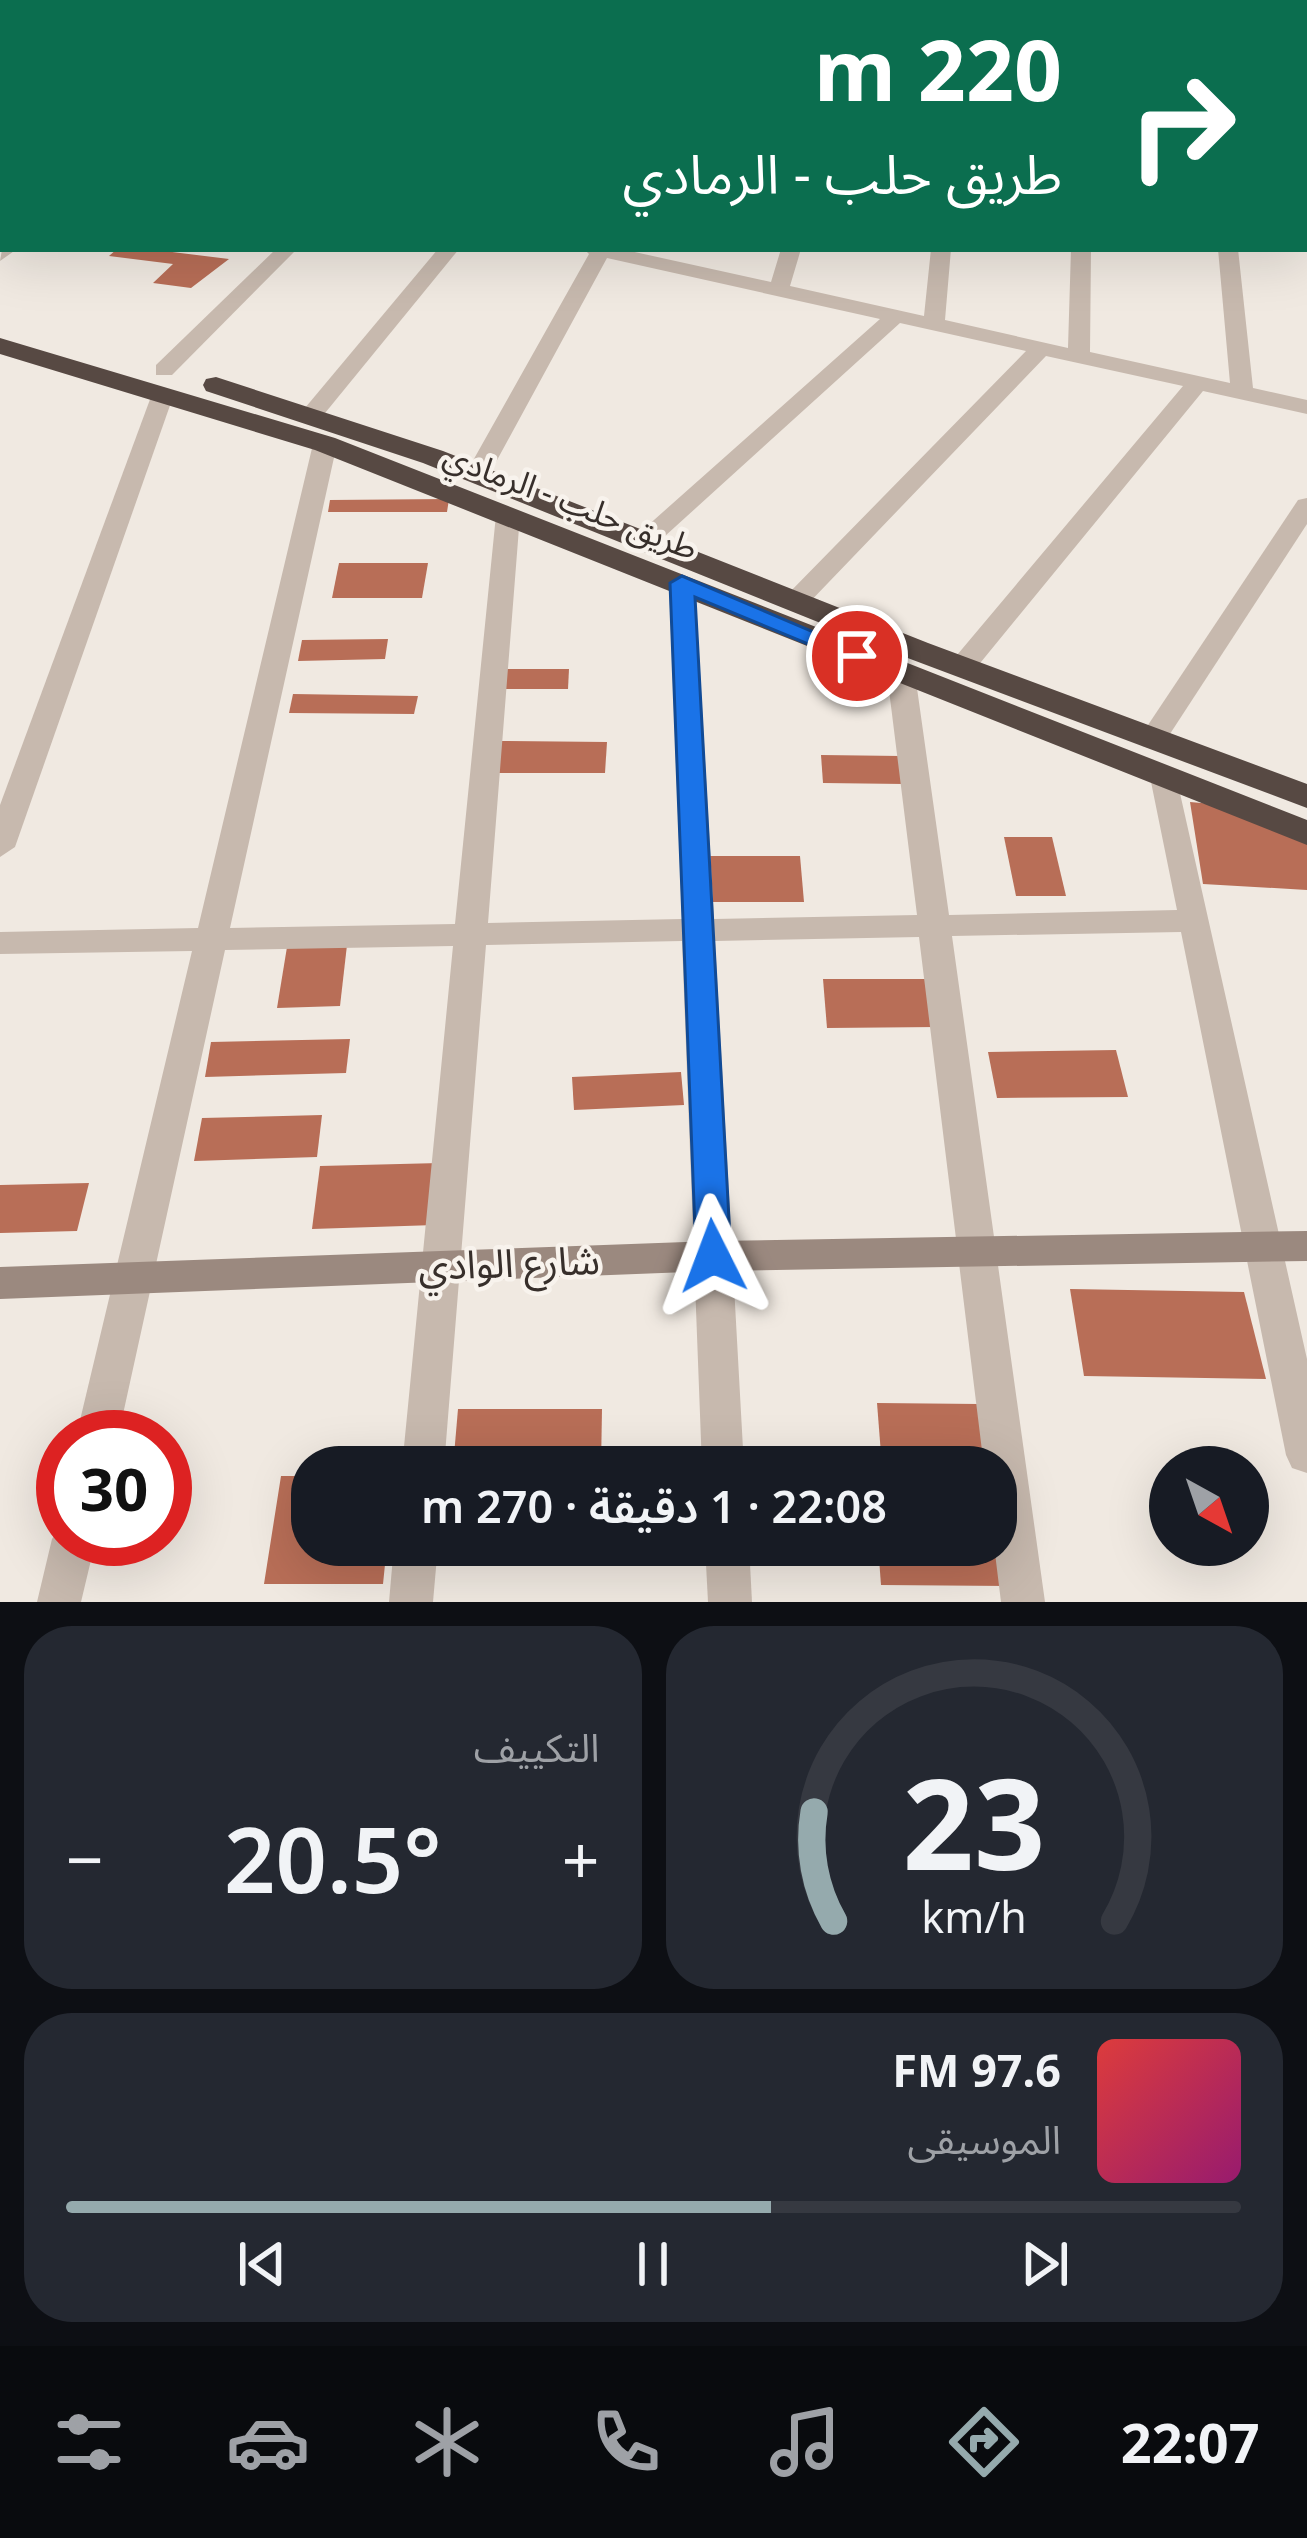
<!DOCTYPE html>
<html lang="ar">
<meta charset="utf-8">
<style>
:root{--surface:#171b24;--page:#242831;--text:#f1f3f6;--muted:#9ea1a6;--line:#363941;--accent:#95aaad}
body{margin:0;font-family:"Noto Sans","Noto Sans Arabic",sans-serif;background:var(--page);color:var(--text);direction:rtl;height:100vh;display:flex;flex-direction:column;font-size:45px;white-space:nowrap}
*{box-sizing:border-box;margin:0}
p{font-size:39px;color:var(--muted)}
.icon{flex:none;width:66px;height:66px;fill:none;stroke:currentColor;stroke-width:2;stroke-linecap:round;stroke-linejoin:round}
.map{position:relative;height:1602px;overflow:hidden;direction:ltr}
.drawer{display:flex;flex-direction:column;gap:24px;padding:24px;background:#0d0f14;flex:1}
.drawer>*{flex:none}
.hud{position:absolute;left:0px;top:0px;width:1308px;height:252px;box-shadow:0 12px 48px #0002;direction:rtl;background:#0b6e4f;color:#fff;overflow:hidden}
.needle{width:78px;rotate:140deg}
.tools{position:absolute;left:1149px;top:1446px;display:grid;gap:24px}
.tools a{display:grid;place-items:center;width:120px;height:120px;border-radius:50%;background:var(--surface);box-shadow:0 12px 48px #0002;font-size:60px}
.speed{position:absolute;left:36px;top:1410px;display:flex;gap:24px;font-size:60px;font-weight:700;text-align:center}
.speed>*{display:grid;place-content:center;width:156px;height:156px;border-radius:50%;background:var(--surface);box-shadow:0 12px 48px #0002;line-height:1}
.speed .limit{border:18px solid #d22;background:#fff;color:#111}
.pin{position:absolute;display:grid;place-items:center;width:102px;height:102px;color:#fff;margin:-51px;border:6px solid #fff;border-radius:50%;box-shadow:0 3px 12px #0007}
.me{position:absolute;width:132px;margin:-66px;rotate:357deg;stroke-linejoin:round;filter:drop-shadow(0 0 9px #0008)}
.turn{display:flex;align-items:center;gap:42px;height:252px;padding:0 48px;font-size:54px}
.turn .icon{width:156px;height:156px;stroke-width:2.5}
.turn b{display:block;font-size:84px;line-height:102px}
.big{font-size:90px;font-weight:600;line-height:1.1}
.drawer .tile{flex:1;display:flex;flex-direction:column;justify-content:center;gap:18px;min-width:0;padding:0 42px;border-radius:48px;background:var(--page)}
.drawer .dial{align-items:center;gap:0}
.dial svg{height:312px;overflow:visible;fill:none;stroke:var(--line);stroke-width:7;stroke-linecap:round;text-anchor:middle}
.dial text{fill:var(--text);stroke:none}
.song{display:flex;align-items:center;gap:36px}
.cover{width:144px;height:144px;border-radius:18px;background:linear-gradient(135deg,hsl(0 70% 55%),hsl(320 70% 35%))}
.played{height:12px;border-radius:6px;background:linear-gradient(90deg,var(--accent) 60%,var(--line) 60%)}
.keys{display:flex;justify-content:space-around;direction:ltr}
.heat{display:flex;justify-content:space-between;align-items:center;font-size:66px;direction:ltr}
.drawer .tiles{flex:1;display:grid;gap:24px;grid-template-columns:1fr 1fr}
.tile:last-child{grid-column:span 2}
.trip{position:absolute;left:291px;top:1446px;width:726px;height:120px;border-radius:48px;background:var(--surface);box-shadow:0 12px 48px #0002;font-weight:600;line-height:120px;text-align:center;direction:rtl}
.tab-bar{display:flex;height:192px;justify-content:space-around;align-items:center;background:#090b0e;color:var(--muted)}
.tab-bar .icon{width:84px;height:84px}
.tab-bar .active{color:var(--accent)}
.tab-bar b{font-size:54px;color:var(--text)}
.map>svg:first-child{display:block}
.building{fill:#b86e57}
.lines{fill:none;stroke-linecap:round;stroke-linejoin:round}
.street{fill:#c7b9ae;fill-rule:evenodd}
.secondary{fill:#9b897f;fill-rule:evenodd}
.highway{fill:#574943;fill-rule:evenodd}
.route{fill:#1a73e8;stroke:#114b97;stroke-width:3}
.labels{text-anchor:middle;stroke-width:9;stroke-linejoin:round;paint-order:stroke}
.street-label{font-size:33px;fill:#372f2b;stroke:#f8f3ed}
.near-street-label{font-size:39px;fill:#372f2b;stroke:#f8f3ed}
</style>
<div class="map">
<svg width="1307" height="1602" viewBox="0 0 1307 1602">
<rect width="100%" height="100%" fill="#f0e9e1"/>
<!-- building -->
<g class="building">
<path d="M117,249H148L229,259L191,288L153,283L173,264L109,256Z"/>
<path d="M449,499L447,512H328L330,500Z"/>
<path d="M339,563H428L422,598H332Z"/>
<path d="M388,639L385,659L298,661L302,640Z"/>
<path d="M503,669H569L568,689H501Z"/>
<path d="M293,694L418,696L414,714L289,713Z"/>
<path d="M500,741L607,742L605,773H497Z"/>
<path d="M821,755L901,756L904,784L823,783Z"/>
<path d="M1190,802L1224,805L1307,843V890L1203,884Z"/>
<path d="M1004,837H1052L1066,896H1016Z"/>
<path d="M709,856H800L804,902H711Z"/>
<path d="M347,945L340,1006L277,1008L287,947Z"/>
<path d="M823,979H930L937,1027L827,1028Z"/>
<path d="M350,1039L346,1073L205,1077L211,1042Z"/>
<path d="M1116,1050L1128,1097L997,1098L988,1052Z"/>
<path d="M681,1072L684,1105L574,1110L572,1077Z"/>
<path d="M322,1115L317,1157L194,1161L202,1118Z"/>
<path d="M440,1163L435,1225L312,1229L320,1166Z"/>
<path d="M89,1183L77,1231L0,1233V1185Z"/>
<path d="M1070,1289L1244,1292L1266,1379L1084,1376Z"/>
<path d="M877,1403L979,1404L986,1467H882Z"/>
<path d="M458,1409H602L601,1467H453Z"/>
<path d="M281,1476H312V1545H387L383,1584H264Z"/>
<path d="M878,1545H996L1008,1586L881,1585Z"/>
</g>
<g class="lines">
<!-- street -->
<g class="street">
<path d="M15,0H34L13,3Z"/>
<path d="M105,0H123L103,3Z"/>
<path d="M216,0H234L214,3Z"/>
<path d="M316,0H334L314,3Z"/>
<path d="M427,0H444L425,3Z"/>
<path d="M527,0H543L525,3Z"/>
<path d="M646,0H662L644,3Z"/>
<path d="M719,0H735L718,3Z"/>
<path d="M840,0H856L839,3Z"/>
<rect x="955" y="0" width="16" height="3"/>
<rect x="1066" y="0" width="16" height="3"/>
<path d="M1190,0H1206L1207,3H1191Z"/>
<path d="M3,9V20L0,21V10Z"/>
<path d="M3,68V79L0,80V69Z"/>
<rect x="1305" y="79" width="2" height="10"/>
<rect x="0" y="112" width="3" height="10"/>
<path d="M3,244V249H17L0,261Z"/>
<path d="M276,249H297L172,375H156V365Z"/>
<path d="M438,249H459L321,418H305V408Z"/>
<path d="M584,249H621L771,282L781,249H801L790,286L924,316L931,249H951L945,320L1068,348L1071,249H1091L1090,352L1230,383L1218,249H1238L1253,388L1307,400V414L1203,391L972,673L962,675L948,667L952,661L1183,386L1046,356L804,608H786L782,602L786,596L1026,351L900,323L654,546L645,549L632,541L636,536L880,319L607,258L490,473L487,478H469L466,473L589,254Z"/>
<path d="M163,387L174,394L15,847L0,857V805L152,394Z"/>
<path d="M325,437L337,444L230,928L455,924L496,515L508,508L520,515L488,923L682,919L669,583L682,575L695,583L714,919L917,915L887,674L891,668L901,666L915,674L949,915L1177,910L1150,777L1155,771H1175L1307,1359V1473L1292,1468L1286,1455L1181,932L952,936L1045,1602H1001L994,1545L996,1467H984L919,937L715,941L744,1467H702L682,941L486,945L444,1467H402L453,946L225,950L118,1437H76L192,951L0,954V932L198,928L313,444Z"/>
<path d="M1307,498V524L1166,740L1152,749L1142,746L1138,740L1298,500Z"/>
<path d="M63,1523V1539H96L81,1602H37L52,1539Z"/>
<path d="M394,1545H438L433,1602H389Z"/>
<path d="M705,1545H749L752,1602H708Z"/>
</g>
<!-- secondary -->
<path class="secondary" d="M1307,1231V1261L713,1271L0,1299V1267L713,1241Z"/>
<!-- highway -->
<g class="highway">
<path d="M0,338L335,438L1307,820V845L315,450L0,354Z"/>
<path d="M216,377L443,451L928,643L1307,784V808L905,657L423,463L206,391L203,385L206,379Z"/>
</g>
</g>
<!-- route -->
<path class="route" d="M682,576L870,656L866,661H849L695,597L731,1256L726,1266L713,1270L701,1266L696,1256L670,583Z"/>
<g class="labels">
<!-- street labels -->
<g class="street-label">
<text transform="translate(571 501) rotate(21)" y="12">طريق حلب - الرمادي</text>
</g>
<!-- near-street labels -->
<g class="near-street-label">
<text transform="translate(509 1263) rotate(-2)" y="14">شارع الوادي</text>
</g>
</g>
</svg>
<div class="tools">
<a><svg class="needle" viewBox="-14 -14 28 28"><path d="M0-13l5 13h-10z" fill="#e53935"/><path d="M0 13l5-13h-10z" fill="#9ea1a6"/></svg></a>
</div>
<div class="speed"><div class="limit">30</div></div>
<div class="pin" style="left:857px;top:656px;background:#d93025"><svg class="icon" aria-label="arrive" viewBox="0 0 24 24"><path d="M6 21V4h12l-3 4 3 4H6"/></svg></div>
<svg class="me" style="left:713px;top:1256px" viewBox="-20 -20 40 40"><path d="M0-17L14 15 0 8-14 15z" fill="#1a73e8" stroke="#fff" stroke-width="4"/></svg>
<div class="trip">22:08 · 1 دقيقة · 270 m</div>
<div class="hud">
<div class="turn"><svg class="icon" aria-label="right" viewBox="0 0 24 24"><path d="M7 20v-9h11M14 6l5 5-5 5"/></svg><div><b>220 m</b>طريق حلب - الرمادي</div></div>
</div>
</div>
<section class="drawer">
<div class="tiles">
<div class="tile dial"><svg viewBox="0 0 100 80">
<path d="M14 69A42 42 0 1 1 86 69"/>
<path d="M14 69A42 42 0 0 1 9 41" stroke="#95aaad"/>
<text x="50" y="56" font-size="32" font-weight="700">23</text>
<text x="50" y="72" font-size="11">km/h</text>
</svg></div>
<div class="tile"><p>التكييف</p>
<div class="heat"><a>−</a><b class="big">20.5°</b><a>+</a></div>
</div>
<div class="tile">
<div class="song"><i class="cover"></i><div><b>97.6 FM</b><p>الموسيقى</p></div></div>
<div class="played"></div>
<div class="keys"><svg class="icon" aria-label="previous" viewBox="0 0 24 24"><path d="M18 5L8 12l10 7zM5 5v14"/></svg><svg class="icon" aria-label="pause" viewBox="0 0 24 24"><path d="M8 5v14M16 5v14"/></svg><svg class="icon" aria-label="next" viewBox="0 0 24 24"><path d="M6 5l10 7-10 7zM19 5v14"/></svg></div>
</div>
</div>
</section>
<nav class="tab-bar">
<b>22:07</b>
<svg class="icon active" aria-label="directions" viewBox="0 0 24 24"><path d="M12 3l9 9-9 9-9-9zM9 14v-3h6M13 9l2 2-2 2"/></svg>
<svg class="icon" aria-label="music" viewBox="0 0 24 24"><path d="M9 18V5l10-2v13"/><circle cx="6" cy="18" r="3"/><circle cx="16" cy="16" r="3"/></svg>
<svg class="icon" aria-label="phone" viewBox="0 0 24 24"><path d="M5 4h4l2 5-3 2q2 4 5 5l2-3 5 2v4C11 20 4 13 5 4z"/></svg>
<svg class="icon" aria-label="climate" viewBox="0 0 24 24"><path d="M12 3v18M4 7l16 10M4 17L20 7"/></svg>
<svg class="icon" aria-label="car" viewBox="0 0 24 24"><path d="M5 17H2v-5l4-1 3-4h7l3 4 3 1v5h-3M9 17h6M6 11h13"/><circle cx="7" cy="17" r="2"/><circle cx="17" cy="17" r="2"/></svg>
<svg class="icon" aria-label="filters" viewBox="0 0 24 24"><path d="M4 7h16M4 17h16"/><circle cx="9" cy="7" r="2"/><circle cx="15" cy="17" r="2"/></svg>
</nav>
